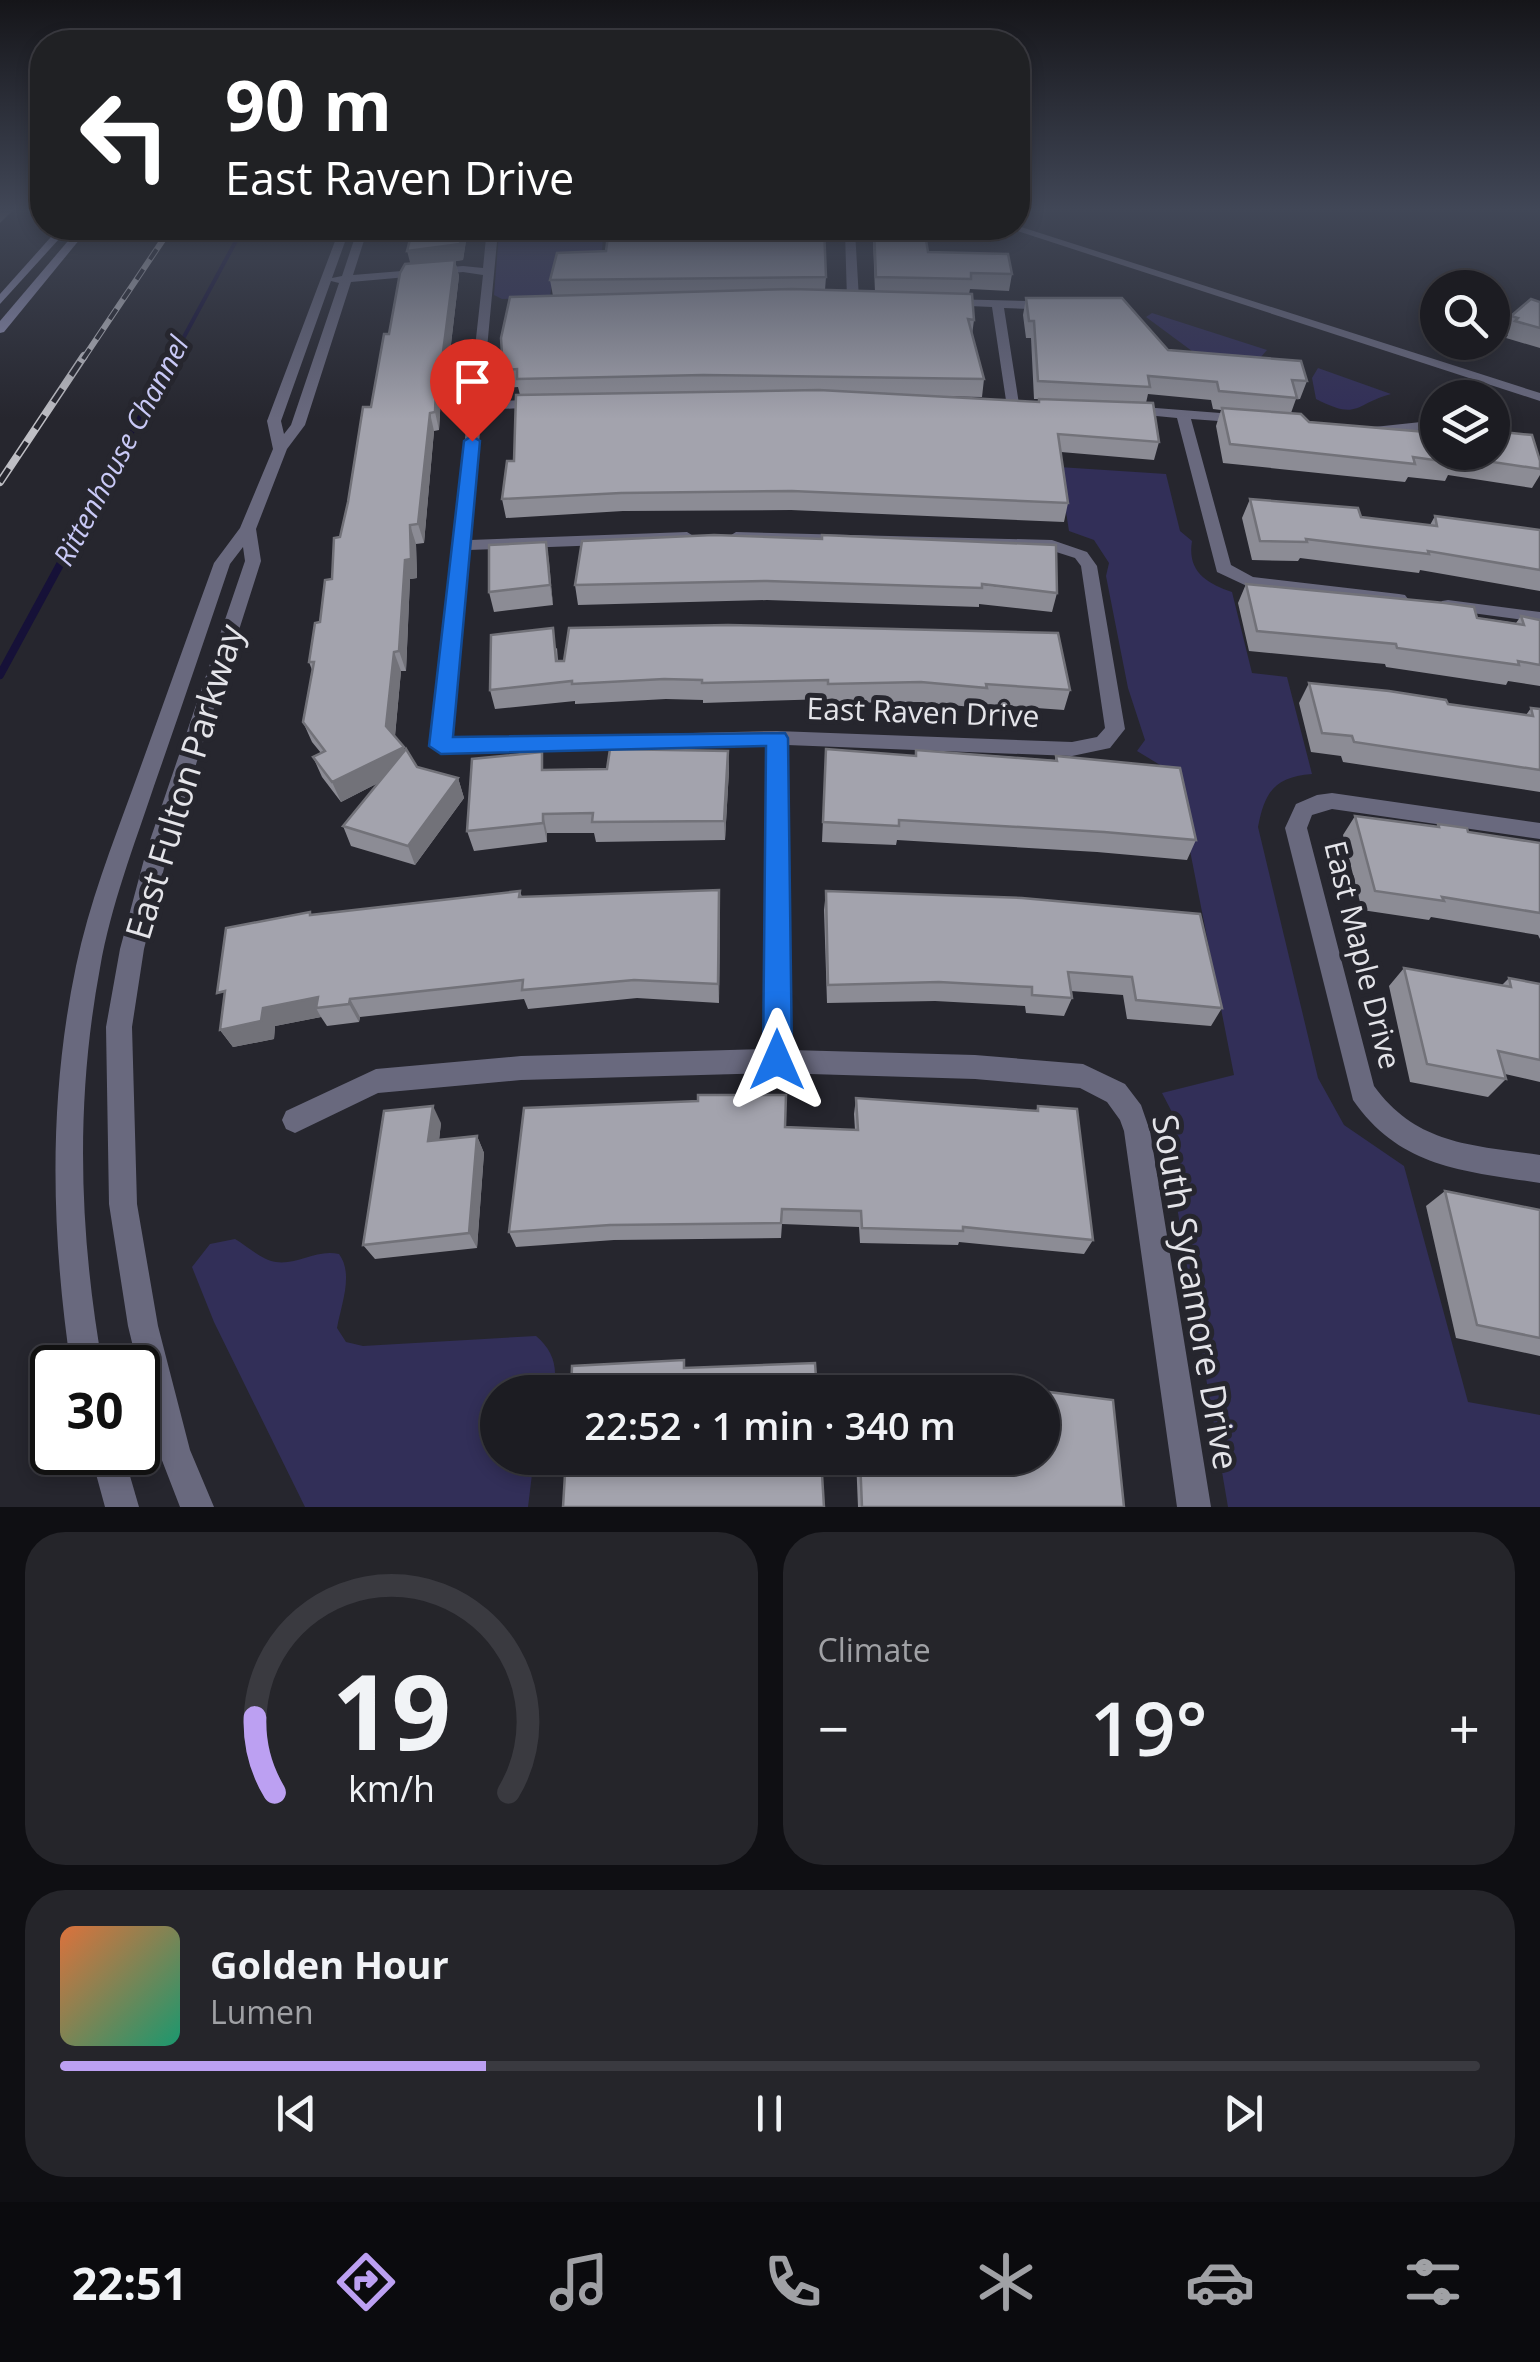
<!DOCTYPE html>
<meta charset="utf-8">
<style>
:root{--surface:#1c1c22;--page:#25252a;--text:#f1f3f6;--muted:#a0a1a5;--line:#3a3a40;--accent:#bca0f2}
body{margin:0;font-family:"Open Sans",sans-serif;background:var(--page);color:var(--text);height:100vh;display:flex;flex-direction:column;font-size:38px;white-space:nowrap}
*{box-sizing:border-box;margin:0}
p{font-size:32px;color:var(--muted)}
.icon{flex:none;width:55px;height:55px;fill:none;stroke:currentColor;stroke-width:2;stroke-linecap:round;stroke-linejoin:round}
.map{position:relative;height:1507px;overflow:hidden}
.drawer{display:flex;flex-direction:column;gap:25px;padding:25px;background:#0f0f13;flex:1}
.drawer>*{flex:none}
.hud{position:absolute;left:30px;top:30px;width:1000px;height:210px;border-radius:40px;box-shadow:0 5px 15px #0003,0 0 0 2px var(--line);background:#202124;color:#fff;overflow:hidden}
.tools{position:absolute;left:1420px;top:270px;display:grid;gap:20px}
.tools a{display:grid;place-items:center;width:90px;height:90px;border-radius:50%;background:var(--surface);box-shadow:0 5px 15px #0003,0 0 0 2px var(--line);font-size:50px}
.speed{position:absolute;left:30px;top:1345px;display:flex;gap:20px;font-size:50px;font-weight:700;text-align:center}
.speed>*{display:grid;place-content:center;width:130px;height:130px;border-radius:50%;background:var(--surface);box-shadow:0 5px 15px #0003,0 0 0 2px var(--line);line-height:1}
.speed .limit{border:5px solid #111;border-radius:15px;background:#fff;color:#111}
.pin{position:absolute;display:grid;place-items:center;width:85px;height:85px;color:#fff;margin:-102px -42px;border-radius:50% 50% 50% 0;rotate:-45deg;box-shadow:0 0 10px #0007}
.pin .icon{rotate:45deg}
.me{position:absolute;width:110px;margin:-55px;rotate:0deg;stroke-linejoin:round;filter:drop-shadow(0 0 8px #0008)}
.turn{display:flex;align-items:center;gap:35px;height:210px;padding:0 30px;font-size:45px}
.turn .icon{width:130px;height:130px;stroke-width:2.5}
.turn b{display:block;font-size:70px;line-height:85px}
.big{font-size:75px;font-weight:600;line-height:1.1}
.drawer .tile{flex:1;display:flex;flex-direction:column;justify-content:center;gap:15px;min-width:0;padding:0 35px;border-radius:40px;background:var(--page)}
.drawer .dial{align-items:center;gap:0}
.dial svg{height:260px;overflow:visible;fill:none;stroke:var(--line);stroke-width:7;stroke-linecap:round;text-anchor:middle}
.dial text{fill:var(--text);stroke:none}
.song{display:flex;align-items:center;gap:30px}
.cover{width:120px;height:120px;border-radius:15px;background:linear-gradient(135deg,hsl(20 70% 55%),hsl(160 70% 35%))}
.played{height:10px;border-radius:5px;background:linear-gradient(90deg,var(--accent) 30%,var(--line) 30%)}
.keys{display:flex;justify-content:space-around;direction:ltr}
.heat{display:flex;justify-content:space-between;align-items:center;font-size:55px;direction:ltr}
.drawer .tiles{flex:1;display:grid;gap:25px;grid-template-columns:1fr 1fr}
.tile:last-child{grid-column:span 2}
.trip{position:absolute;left:480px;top:1375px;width:580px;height:100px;border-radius:50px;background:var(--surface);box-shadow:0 5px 15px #0003,0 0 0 2px var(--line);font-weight:600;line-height:100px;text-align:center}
.tab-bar{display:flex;height:160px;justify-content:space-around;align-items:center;background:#0b0b0e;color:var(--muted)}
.tab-bar .icon{width:70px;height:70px}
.tab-bar .selected{color:var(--accent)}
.tab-bar b{font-size:45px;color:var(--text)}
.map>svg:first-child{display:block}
.green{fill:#322f58}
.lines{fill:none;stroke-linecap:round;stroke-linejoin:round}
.stream-far2{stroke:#161138;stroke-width:4}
.stream-far1{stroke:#161138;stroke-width:5}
.stream{stroke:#161138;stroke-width:8}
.street{fill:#69697e;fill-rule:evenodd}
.secondary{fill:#8e8eb0;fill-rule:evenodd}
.rail-far1-casing{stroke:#bebec4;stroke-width:6}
.rail-casing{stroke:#bebec4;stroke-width:8}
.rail-far1{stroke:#26262e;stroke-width:4;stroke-dasharray:12;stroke-linecap:butt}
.rail{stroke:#26262e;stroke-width:5;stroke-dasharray:16;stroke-linecap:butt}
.wall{fill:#8c8c95}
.shaded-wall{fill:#727279}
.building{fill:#a3a3ad;stroke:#727279;stroke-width:2.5}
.route{fill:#1a73e8;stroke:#114b97;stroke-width:2.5}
.labels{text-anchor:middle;stroke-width:10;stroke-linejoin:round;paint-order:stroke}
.far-water-label{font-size:28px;font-style:italic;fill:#c9c9f6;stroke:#26262e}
.street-label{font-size:30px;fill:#e4e4e9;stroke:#26262e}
.near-street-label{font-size:35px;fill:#e4e4e9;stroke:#26262e}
</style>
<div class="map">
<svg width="1540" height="1507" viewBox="0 0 1540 1507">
<rect width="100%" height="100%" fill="#26262e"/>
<!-- green -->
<g class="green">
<path d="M604,228L601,259L555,260L550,297L502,299L494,295L499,234L511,230Z"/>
<path d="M1152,313L1267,350L1260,358L1196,354L1146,317Z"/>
<path d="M1318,368L1391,394C1354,404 1359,421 1316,399L1312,378Z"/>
<path d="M1059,467L1166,474L1180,531L1192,541C1187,571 1206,583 1232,592L1252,673L1287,677L1312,774C1275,777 1265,791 1258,827L1318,1078L1344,1125L1404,1166L1468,1402L1540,1415V1507H1228L1168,1154L1174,1116L1162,1093L1234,1075L1175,774L1137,751L1145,740L1128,688L1106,576L1109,563L1094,540L1069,531Z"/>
<path d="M235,1239C247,1246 262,1260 276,1262C298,1265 316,1249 339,1254C354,1274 341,1305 337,1328L346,1342L363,1346L536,1336C554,1351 559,1370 552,1392H498V1458H534L528,1507H305L214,1322L192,1267L210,1244Z"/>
</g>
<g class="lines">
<!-- stream-far2 -->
<path class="stream-far2" d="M172,359L243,228"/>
<!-- stream-far1 -->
<path class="stream-far1" d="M68,550L173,356"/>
<!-- stream -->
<path class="stream" d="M0,675L69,548"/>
<!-- street -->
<g class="street">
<path d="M1018,226L1540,393V401L1008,228Z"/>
<path d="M340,228H350L332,278L342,276L358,228H368L353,275L463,266L483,268L487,228H527L522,231H498L482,402L541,399L548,403L541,407L482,410L470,540L687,532L695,537L687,542L469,550L452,739L777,731L1072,742L1097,737L1105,728L1081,566L1075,558L1050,550L736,542L728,537L736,532L1052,540L1087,552L1097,566L1125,729L1110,748L1072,756L787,745L790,1050L975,1055L1083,1064L1125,1084L1141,1105L1150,1131L1211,1507H1177L1124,1131L1120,1120L1107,1102L1080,1088L975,1079L777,1073L521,1080L378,1093L295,1133L286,1129L282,1120L286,1111L376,1069L521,1056L764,1049L767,745L441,753L431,746L483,275L463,272L351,282L305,425L287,449L256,529L261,561L168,852L144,949L132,1027L137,1204L158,1326L190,1450L214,1507H180L158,1450L128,1326L109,1204L106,1027L120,949L146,852L245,561L243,547L230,564C205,638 180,712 154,786C134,846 111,905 100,968C75,1102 79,1234 103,1368H71C51,1233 48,1100 76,966C89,904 112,845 134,785C161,711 187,637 214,563L240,528L273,449L267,421ZM331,281L339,283L291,425L284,434L281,421Z"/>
<path d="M841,228H852L855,231L859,299L853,302L847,299L845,232Z"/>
<path d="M1053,298L1059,301L1057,303L1030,309L1004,308L1019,404L1007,407L992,307L947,305L941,302L947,299L1030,301Z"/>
<path d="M1130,406L1246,415L1253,419L1246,423L1191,419L1231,565L1253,577L1399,594L1405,595L1408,599L1405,603L1249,587L1217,572L1177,418L1125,413V407Z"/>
<path d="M1421,422L1428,426L1426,429L1374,435L1367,431L1374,427Z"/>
<path d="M1448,600L1540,612V622L1442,609L1439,605L1442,601Z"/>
<path d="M1332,793L1540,823V839L1332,809L1312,815L1307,828L1374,1086C1417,1145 1472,1145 1540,1155V1183C1464,1171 1400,1168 1353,1100L1285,828L1296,804L1317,795Z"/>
<path d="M90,1452H123L139,1507H105Z"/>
</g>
<!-- secondary -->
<g class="secondary">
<path d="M59,228H69L0,304V294Z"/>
<path d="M79,228H89L4,332L0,333V321Z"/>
</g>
<defs>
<path id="rail-far1" d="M83,359L171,228"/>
<path id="rail" d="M0,482L84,356"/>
</defs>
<!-- rail-far1 casing -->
<use href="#rail-far1" class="rail-far1-casing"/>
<!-- rail casing -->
<use href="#rail" class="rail-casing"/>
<!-- rail-far1 -->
<use href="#rail-far1" class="rail-far1"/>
<!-- rail -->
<use href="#rail" class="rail"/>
</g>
<!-- wall -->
<g class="wall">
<path d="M413,228H468L463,260L455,261L459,276L447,378H442L439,430L434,431L424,543L416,544L417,578L410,579L406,671H401L395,736L417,767L458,778L464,798L415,865L351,846L343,826L378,783L341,802L322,777L313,757L321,753L312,742L303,722L312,670L309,662L332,579L389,334L410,264Z"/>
<path d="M874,228L928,252L1012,274L1009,291L970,289L969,294L974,320L972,335L984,379L982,397L930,396L1038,402L1039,399H1034L1031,338H1026L1023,315L1026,298L1168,350L1307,381L1300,399H1296L1291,413L1309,422L1540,461V475L1532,488L1448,475L1445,481L1408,477L1405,482L1223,463L1216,426L1221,410L1213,409L1211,400L1148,394L1146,403L1159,442L1154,460L1061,452L1068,503L1064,522L791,510L623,511L506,518L502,499L514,461L520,395L518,387L506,388L503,370L553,296L550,280L606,251L826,277L825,290L875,292L873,242Z"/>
<path d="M1540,302V348L1506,338L1508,335L1503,333L1511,316Z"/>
<path d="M1250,499L1361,517L1430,525L1435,516L1540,530V591L1420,570L1419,573L1300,558L1298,561L1252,560L1242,518Z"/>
<path d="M582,541L1057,593L1052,612L979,604V607L767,600L578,605L575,585Z"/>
<path d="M546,542L553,605L494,612L489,592Z"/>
<path d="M1246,584L1516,623L1521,616L1540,620V686L1508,681L1506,685L1386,667L1385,664L1249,651L1238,603Z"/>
<path d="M569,628L1070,690L1064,710L984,704L983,708L918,702L827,703V699L703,703V700L666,699L575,704V701L495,709L490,690L557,648L558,661H564Z"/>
<path d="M1309,683L1526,715L1531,708L1540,709V792L1343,762L1341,756L1311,752L1299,703Z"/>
<path d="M826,749L915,756L916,750L1055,760L1056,756L1196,840L1187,860L1097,852L897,840L896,845L822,842Z"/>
<path d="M728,751L729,770L725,840L596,842L594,833H547V842L474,851L467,831L546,770L607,769Z"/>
<path d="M1355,816L1436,827L1438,824L1468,832L1540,843V939L1538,935L1431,917L1429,920L1362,910L1343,835Z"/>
<path d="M520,891L522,897L720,909L719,1003L637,998L528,1009L524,999L360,1017L359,1022L327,1026L321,1017L275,1026L274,1039L233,1047L220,1030L224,1002L312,915Z"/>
<path d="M826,891L1022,898L1222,1008L1211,1026L1127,1019L1123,995L1071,991L1072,998L1064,1016L1026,1013L1025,1006L935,1001L827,1003L824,910Z"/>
<path d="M1404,968L1502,985L1509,978L1540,984V1082L1505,1074L1506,1079L1488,1097L1410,1082L1389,986Z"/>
<path d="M856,1098L1036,1111L1038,1106L1093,1240L1084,1254L959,1242L958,1245L860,1243L859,1227L782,1224L781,1238L614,1240L516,1247L509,1232L785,1127L855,1130L854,1114Z"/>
<path d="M441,1123L439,1140L477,1136L484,1153L477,1248L375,1259L363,1245Z"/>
<path d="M1445,1191L1540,1210V1356L1456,1338L1426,1206Z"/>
<path d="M1001,1386L1113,1400L1124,1507H858L856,1458H1042V1392H997Z"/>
</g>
<!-- shaded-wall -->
<g class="shaded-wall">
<path d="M0,208H15L0,223Z"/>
<path d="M462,228H468L463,260L455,261L459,276L447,378L442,360L411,266L407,251Z"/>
<path d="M437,361L442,378L439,430L435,412Z"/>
<path d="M430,413L434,431L424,543L418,524Z"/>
<path d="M410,525L416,544L417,578L410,579L406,671L399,651L405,560Z"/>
<path d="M546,542L549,561L553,605L550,585Z"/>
<path d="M394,652L401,671L394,746L386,726Z"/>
<path d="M404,747L411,766L341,802L332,782Z"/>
<path d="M728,751L729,770L725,840L724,821Z"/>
<path d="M458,778L464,798L415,865L408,846Z"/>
<path d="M543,814L547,833V842L543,823Z"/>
<path d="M719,890L720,909L719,1003L718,984Z"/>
<path d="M318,997L316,1008L321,1017L275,1026L274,1039L233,1047L220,1030L263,1008Z"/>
<path d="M350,999L360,1017L359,1022L349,1004Z"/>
<path d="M433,1106L441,1123L437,1158L428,1141Z"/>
<path d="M477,1136L484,1153L477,1248L469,1233Z"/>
</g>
<!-- building -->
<g class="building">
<path d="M413,228H462L460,244L407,251Z"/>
<path d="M609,228H824L826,277L550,280L557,253L606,251Z"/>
<path d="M874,228H924L928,252L1008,254L1012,274L971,273V279L876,277Z"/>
<path d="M455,260L442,360L437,361L435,412L430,413L418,524L410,525L411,559L405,560L399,651L394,652L386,726L404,747L332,782L313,757L325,751L303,722L314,662H309L315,623L320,622L325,580L332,579L334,538L340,537L348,502L363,407H371L384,334H389L400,273L405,264Z"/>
<path d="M792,289L972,294L974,320L968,319L984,379L703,375L517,379V369L503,370L501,338L510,297Z"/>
<path d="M1026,298H1122L1168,350L1301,361L1307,381L1292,380L1297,398L1219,391L1217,382L1148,376L1150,387L1038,381L1034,321H1029Z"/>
<path d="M1531,299L1540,302V328L1515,321L1518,318L1511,316Z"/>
<path d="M819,390L1039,402V399L1153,403L1159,442L1058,434L1068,503L792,491L621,493L502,499L507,461H514L516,395Z"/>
<path d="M1222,408L1301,414L1309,422L1438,433V452H1492V431L1532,435L1540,461V469L1453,456L1455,463L1413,457L1415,464L1230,444Z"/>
<path d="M1250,499L1358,508L1361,517L1437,526L1435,516L1540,530V570L1428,551L1429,554L1306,539L1307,542L1260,541Z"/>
<path d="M714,535L822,539V535L1056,545L1057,593L982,584V588L767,581L575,585L582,541Z"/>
<path d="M546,542L550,585L489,592V545Z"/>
<path d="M1246,584L1445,603L1474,607L1477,618L1524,625L1521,616L1540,620V665L1518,661L1519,665L1397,648L1396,644L1257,631Z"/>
<path d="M728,625L1058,633L1070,690L986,684L987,688L921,682L828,684V680L702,683V680L664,679L572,684V681L490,690L491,635L553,628L556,661H564L569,628Z"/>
<path d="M1309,683L1389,691L1446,700L1448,704L1533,716L1531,708L1540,709V770L1354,742L1352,736L1322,733Z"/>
<path d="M406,749L417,767L458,778L408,846L343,826Z"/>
<path d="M610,749L728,751L724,821L592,822L593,813L543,814V823L467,831L472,759L542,752V770L607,769Z"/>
<path d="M826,749L916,756V750L1057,761L1056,756L1180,768L1196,840L1104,832L899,820V826L823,822Z"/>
<path d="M1355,816L1439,827L1438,824L1467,828L1468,832L1540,843V913L1442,897L1444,901L1375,891Z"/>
<path d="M719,890L718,984L634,980L522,990L523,980L350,999L349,1004L316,1008L318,997L263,1008L261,1021L220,1030L225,991L217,993L226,928L310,912V915L520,891L519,897Z"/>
<path d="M826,891L1022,898L1200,914L1222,1008L1136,1000L1132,977L1068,972L1072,998L1032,995V987L939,982L828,985Z"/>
<path d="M1404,968L1511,987L1509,978L1540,984V1060L1498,1051L1506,1079L1427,1064Z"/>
<path d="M698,1095H786L785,1127L858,1130L856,1098L1038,1111V1106L1077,1109L1093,1240L963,1227V1231L862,1228L861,1211L782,1209L781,1223L610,1225L509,1232L524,1108L698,1101Z"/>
<path d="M433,1106L428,1141L477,1136L469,1233L363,1245L384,1111Z"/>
<path d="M1445,1191L1540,1210V1338L1477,1325Z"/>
<path d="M684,1360V1368L815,1363L817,1392H571L572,1366Z"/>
<path d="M1001,1386L1113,1400L1124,1507H862L860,1458H1042V1392H1001Z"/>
<path d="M566,1458H821L824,1507H563Z"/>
</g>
<!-- sky -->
<linearGradient id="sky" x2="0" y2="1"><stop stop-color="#151519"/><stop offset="0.5" stop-color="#414757"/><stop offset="1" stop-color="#414757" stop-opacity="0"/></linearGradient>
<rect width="1540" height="419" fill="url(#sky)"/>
<!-- route -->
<path class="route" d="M472,436L480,441L453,737L785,733L788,738L792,1060L788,1070L777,1074L767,1070L763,1060L766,746L441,754L429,746L464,441Z"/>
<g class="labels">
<!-- far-water labels -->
<g class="far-water-label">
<text transform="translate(121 451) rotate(-62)" y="10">Rittenhouse Channel</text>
</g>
<!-- street labels -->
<g class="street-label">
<text transform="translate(923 713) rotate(2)" y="10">East Raven Drive</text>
<text transform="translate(1362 955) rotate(76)" y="10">East Maple Drive</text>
</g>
<!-- near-street labels -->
<g class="near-street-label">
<text transform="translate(185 782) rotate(-73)" y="12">East Fulton Parkway</text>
<text transform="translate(1195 1292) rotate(80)" y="12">South Sycamore Drive</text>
</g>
</g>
</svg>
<div class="tools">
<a><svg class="icon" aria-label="search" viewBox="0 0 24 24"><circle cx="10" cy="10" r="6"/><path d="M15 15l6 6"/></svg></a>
<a><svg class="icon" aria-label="layers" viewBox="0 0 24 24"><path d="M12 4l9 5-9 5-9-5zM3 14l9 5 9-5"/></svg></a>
</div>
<div class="speed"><div class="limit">30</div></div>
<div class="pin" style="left:472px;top:441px;background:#d93025"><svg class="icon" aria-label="arrive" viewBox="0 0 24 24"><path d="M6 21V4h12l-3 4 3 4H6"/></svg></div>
<svg class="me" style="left:777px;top:1060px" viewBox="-20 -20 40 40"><path d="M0-17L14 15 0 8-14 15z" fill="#1a73e8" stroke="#fff" stroke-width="4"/></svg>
<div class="trip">22:52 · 1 min · 340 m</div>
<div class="hud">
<div class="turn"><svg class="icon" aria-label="left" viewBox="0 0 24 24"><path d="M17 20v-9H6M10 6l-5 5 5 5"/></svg><div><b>90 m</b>East Raven Drive</div></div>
</div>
</div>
<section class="drawer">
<div class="tiles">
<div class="tile dial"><svg viewBox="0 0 100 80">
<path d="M14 69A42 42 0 1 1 86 69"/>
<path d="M14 69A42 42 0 0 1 8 46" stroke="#bca0f2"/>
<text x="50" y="56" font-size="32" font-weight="700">19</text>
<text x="50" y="72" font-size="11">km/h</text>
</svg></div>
<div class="tile"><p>Climate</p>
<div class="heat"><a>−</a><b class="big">19°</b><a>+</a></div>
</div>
<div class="tile">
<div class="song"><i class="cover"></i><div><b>Golden Hour</b><p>Lumen</p></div></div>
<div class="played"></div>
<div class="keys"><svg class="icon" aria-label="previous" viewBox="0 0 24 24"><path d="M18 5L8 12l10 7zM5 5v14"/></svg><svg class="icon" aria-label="pause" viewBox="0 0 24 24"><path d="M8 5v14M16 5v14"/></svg><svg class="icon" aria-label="next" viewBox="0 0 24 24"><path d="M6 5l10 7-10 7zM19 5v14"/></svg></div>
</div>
</div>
</section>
<nav class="tab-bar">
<b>22:51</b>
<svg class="icon selected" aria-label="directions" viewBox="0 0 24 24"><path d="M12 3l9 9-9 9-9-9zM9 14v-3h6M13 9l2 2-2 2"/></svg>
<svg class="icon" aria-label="music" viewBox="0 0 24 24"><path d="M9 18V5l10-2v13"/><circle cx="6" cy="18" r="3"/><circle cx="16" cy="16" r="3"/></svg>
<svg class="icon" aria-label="phone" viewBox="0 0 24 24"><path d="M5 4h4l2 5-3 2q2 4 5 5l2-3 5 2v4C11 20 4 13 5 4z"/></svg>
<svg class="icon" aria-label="climate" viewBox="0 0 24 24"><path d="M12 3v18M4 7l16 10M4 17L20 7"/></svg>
<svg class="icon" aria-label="car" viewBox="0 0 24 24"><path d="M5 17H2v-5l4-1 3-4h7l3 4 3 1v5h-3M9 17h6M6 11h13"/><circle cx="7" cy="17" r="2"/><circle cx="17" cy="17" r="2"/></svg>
<svg class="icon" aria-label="filters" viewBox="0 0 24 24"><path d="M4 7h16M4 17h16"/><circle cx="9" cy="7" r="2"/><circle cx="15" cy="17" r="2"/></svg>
</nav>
